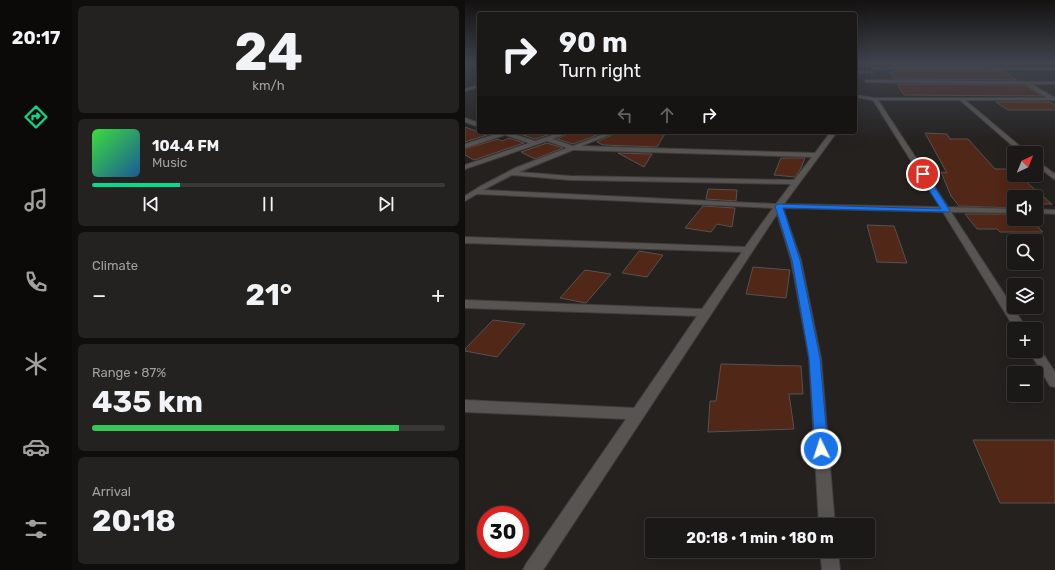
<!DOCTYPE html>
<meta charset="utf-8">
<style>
:root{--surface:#1b1917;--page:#242220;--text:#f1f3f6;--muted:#a0a0a1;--line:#393836;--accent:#09d98b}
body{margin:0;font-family:Rubik,sans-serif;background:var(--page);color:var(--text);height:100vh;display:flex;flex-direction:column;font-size:15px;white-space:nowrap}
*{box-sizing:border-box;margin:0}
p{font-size:13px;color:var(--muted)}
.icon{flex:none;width:22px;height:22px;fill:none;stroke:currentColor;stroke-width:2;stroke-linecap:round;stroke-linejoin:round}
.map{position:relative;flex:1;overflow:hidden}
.panel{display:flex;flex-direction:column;gap:6px;padding:6px;background:#0f0e0d;width:393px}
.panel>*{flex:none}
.hud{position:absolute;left:12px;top:12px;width:380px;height:122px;border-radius:4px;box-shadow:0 4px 16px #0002,0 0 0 1px var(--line);background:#1b1917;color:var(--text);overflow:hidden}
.needle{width:26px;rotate:43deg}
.tools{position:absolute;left:542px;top:146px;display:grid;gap:8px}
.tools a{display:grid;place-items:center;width:36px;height:36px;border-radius:4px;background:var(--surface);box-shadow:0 4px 16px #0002,0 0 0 1px var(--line);font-size:20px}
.speed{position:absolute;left:12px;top:506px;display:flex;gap:8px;font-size:20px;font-weight:700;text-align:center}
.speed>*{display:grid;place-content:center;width:52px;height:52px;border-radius:50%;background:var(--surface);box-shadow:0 4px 16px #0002,0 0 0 1px var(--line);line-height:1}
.speed .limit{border:6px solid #d22;background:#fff;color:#111}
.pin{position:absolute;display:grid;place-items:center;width:34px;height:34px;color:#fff;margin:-17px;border:2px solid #fff;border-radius:50%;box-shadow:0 1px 4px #0007}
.me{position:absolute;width:44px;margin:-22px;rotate:356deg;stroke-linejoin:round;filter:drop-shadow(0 0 3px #0008)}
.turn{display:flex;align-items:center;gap:14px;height:84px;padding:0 16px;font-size:18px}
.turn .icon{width:52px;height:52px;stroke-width:2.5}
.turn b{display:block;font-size:28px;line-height:34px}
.lanes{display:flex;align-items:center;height:38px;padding:0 16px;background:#0003;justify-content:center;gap:20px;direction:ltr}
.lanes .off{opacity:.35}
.big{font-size:30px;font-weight:700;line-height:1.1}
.panel .widget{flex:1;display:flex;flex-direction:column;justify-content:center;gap:6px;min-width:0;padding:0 14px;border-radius:6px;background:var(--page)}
.panel .dial{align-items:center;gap:0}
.dial b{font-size:52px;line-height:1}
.song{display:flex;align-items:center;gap:12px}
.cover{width:48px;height:48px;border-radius:6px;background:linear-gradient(135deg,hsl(120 70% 55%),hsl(210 70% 35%))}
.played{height:4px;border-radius:2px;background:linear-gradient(90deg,var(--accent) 25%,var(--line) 25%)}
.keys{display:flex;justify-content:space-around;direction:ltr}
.heat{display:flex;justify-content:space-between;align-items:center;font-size:22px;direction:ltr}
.charge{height:6px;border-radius:3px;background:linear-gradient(90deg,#34c759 87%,var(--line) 0)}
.trip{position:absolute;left:180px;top:518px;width:230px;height:40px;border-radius:4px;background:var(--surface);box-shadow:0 4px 16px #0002,0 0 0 1px var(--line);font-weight:700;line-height:40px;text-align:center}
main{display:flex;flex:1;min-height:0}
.tabs{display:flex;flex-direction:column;width:72px;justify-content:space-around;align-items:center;background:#0b0a09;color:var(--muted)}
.tabs .icon{width:28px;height:28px}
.tabs .current{color:var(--accent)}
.tabs b{font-size:18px;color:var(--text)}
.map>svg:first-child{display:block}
.building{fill:#512717;stroke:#555251}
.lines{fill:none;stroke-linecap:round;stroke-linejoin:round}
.street-casing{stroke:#3f3d3c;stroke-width:2}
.street{fill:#575452;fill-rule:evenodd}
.route{fill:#1a73e8;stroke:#114b97}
</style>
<main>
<nav class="tabs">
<b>20:17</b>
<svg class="icon current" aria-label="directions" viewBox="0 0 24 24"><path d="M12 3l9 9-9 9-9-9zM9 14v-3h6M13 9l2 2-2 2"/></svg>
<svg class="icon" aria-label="music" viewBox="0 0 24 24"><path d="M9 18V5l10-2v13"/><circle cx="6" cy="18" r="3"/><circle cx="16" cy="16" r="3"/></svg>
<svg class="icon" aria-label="phone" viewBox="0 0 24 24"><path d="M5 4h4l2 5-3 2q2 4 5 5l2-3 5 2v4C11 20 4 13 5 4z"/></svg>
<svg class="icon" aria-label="climate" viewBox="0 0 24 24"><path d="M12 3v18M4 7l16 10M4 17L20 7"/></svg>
<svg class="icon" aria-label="car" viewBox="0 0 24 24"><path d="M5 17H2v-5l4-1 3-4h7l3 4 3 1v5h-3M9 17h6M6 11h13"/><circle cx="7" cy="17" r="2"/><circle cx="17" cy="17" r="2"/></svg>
<svg class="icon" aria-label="filters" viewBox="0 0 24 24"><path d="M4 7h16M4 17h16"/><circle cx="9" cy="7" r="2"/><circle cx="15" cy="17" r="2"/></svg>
</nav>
<section class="panel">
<div class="widget dial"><b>24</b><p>km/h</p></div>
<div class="widget">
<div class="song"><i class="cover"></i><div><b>104.4 FM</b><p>Music</p></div></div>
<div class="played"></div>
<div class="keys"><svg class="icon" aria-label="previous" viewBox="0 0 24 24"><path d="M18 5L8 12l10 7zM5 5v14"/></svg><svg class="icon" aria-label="pause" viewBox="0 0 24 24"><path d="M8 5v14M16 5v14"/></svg><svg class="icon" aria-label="next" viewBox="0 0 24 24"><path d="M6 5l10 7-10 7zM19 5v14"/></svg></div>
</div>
<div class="widget"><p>Climate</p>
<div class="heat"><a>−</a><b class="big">21°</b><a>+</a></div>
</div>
<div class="widget"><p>Range · 87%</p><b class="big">435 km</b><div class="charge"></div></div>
<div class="widget"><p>Arrival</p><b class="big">20:18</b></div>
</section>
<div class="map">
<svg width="590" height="570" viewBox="0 0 590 570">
<rect width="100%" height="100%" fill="#24211f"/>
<!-- building -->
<g class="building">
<path d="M426,63H520L530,66H427Z"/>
<path d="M429,71H538L552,80L429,79L425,72H429Z"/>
<path d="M432,84L560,85L577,96L439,95Z"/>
<path d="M531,102H585L590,105V110H543Z"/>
<path d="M0,127L22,135L0,142Z"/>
<path d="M62,132H92L70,139L55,134Z"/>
<path d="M106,132H140L108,144L92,139Z"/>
<path d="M153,132H201L192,147L138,145L132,142Z"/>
<path d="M460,133L482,134L485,139H503L530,169H545L549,172V175H553L587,204H571V197H549V208L494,206L486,196L476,172L482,173Z"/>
<path d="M44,138L59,143L9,160L0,155V149L33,139L37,141Z"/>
<path d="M82,143L98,148L70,159L56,152Z"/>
<path d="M153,153L187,154L179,167Z"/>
<path d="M316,158H340L336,168L330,177L309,175Z"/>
<path d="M243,189L272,190L271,201L241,199Z"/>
<path d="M238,206L270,208L267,227L252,224L246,232L220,228Z"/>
<path d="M500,214H549V219H565L578,232H535L532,229H512Z"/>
<path d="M402,225L429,226L442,263L412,262Z"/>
<path d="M174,251L198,255L182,277L157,273Z"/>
<path d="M288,267L325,270L321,298L281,294Z"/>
<path d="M120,270L146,274L121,303L95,298Z"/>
<path d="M28,320L60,324L32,357L0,351V349Z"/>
<path d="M256,364L336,366L338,394H324L329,429L243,432L245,401H251Z"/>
<path d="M508,440H590V503H535Z"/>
</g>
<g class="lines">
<defs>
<g id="street">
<path d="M408,67L590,68V70L407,69Z"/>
<path d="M390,71L406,72L408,73H390Z"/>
<path d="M400,80L590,82V84H566L590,98V100H500L563,153H556L495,100H413L483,207L549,209V213L486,212L562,329H550L478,212L318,208L336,260L356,358L370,525H354L344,358L326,260L312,214L78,570H58L61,564L161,419L0,412V400L169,408L232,316L0,308V300L237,309L277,252L0,243V237L280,247L308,208L12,194L0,201V196L14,187L50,168L102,148L82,141L0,169V165L64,143L40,135L0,148V144L34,133L33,132H46L45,133L70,141L97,132H105L88,139L108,146L144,132H152L116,146L350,153L364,134H350L347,132H372L319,204L475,207L408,100L390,97V95L410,98H582L560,84L401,82ZM108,150H109L347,157L329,180L105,176L54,172ZM47,175L105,180L326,184L311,204L18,190Z"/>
<path d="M14,85V87L0,91V89Z"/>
<path d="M0,118L14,123V127L0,122Z"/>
<path d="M571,160L590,174V180L571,165Z"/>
<path d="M571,209L590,210V214L571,213Z"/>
<path d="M571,347L574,348L590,372V387L585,386L564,351H571Z"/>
<path d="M355,551H373L375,570H357Z"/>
</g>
</defs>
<!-- street casing -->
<use href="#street" class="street-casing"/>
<!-- street -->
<use href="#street" class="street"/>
</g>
<!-- sky -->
<linearGradient id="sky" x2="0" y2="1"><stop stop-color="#141211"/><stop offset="0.44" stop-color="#3f434d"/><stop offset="1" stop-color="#3f434d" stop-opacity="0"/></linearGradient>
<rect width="590" height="143" fill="url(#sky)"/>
<!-- route -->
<path class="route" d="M455,172H460L485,211L484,212L318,208L335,260L355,358L363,449L361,454L356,455L352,454L350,449L344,358L327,260L310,206L313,204L476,209L454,174Z"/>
</svg>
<div class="tools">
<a><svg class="needle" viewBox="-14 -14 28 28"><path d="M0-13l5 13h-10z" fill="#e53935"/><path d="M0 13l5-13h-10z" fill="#a0a0a1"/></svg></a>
<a><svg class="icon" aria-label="sound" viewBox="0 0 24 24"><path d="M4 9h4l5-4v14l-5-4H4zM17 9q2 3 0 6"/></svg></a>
<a><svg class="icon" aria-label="search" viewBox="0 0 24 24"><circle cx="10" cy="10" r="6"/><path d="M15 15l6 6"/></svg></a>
<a><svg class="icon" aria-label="layers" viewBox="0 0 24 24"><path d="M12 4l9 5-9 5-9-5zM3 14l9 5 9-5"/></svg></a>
<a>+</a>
<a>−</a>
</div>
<div class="speed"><div class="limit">30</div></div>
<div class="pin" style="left:458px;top:174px;background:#d93025"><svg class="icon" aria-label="arrive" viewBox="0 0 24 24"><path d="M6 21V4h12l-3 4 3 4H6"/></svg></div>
<svg class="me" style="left:356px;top:449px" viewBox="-20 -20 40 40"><circle r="17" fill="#1a73e8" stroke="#fff" stroke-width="3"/><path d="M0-11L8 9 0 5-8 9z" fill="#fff"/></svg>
<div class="trip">20:18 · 1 min · 180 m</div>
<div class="hud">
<div class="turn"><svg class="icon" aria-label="right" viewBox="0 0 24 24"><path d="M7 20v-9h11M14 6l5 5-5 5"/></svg><div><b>90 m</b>Turn right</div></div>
<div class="lanes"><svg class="icon off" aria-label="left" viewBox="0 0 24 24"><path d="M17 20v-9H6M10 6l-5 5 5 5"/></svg><svg class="icon off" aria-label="ahead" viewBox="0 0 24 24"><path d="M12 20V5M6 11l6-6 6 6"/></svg><svg class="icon" aria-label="right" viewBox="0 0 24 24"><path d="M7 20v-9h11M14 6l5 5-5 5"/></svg></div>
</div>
</div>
</main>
